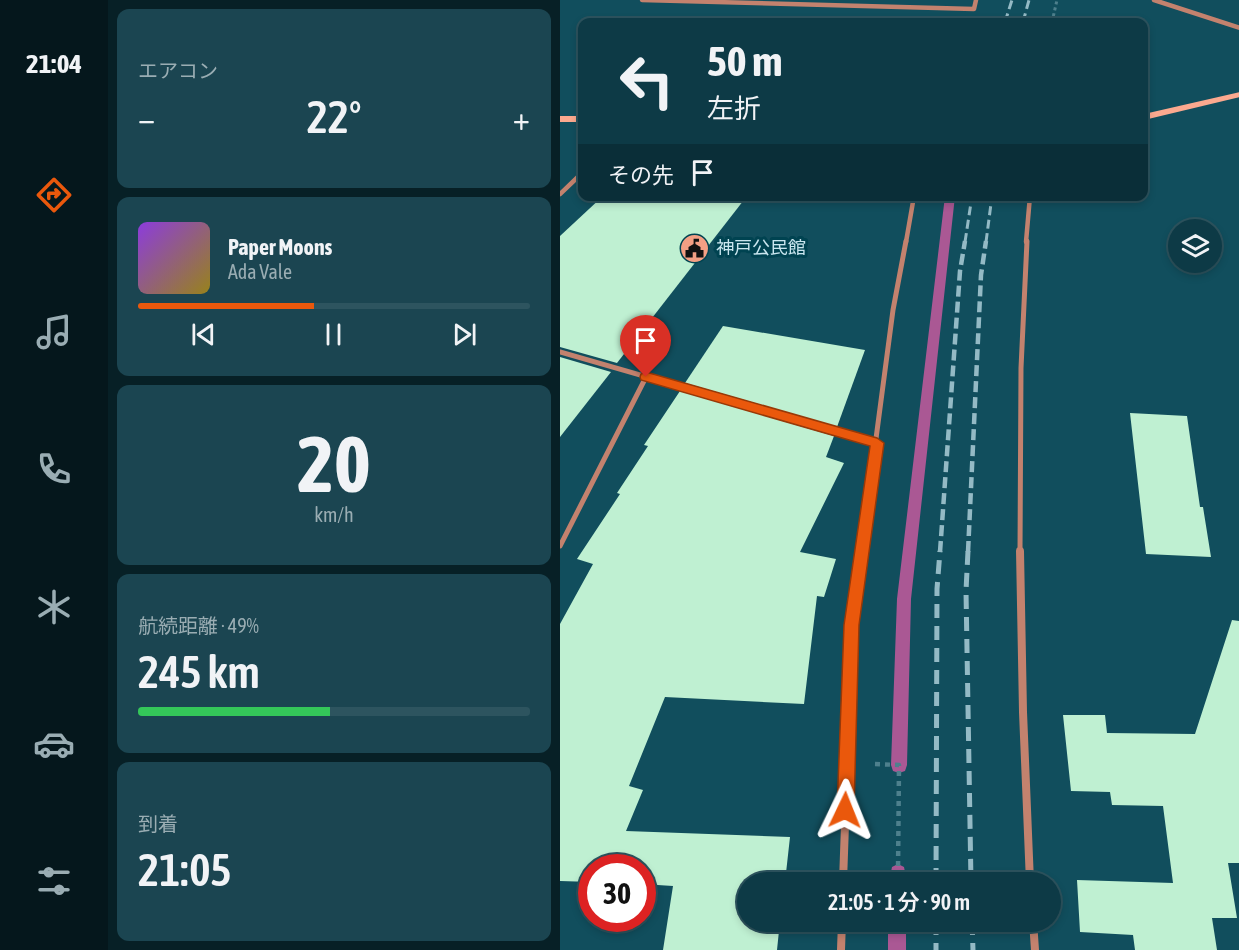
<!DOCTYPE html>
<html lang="ja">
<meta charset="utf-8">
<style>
:root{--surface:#0d3a46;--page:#1b4551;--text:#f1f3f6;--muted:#9aadb3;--line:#2d545f;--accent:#ea580c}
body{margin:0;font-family:"Asap Condensed","Noto Sans JP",sans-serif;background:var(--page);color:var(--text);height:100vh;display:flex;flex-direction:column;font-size:22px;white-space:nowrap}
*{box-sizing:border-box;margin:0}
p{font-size:20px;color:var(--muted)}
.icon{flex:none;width:33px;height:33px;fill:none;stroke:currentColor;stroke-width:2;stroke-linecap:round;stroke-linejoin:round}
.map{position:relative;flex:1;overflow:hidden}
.side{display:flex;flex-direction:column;gap:9px;padding:9px;background:#072026;width:452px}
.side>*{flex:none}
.guide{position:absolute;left:18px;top:18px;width:570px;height:183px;border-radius:12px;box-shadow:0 3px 9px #0003,0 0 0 2px var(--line);background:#0d3a46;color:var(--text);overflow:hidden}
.fabs{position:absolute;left:608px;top:219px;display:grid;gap:12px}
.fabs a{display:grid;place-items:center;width:54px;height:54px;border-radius:50%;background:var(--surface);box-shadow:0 3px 9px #0003,0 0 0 2px var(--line);font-size:30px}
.speed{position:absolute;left:18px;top:854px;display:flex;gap:12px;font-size:30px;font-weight:700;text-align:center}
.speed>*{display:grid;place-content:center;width:78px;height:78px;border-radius:50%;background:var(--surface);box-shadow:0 3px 9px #0003,0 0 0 2px var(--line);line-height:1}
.speed .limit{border:9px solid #d22;background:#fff;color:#111}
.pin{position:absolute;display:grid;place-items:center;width:51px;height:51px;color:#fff;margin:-62px -26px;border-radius:50% 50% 50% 0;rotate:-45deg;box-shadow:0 0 6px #0007}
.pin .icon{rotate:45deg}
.me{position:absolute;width:66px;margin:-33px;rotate:2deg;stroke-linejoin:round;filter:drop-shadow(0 0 4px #0008)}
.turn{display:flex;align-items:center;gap:21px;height:126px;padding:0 30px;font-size:27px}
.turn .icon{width:78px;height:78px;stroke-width:2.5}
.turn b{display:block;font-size:42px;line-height:51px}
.then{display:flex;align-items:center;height:57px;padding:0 30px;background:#0003;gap:12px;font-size:22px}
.big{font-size:45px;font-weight:600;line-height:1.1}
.side .card{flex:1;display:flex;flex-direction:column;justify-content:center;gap:9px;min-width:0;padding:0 21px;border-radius:12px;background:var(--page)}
.side .dial{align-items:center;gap:0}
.dial b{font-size:78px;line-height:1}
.song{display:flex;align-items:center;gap:18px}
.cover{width:72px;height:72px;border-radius:9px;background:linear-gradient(135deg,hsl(270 70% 55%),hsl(50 70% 35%))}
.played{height:6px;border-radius:3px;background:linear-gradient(90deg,var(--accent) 45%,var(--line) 45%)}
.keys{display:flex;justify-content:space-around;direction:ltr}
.heat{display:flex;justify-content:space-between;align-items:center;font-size:33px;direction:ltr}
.charge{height:9px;border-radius:4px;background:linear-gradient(90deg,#34c759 49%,var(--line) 0)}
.trip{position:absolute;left:177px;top:872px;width:324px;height:60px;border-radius:30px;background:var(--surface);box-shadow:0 3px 9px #0003,0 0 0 2px var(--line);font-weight:600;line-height:60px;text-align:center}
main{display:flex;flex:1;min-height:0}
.tabs{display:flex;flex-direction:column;width:108px;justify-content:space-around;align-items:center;background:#05171c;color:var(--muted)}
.tabs .icon{width:42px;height:42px}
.tabs .active{color:var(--accent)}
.tabs b{font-size:27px;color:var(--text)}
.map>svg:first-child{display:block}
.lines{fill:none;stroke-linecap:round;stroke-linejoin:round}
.stream{fill:#aa5894;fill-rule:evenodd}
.building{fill:#bff0d2}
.path-far1{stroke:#4e808d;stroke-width:3;stroke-dasharray:3 3;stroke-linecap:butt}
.path{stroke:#4e808d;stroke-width:4.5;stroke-dasharray:5 5;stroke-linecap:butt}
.street-far2{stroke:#c3826e;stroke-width:4.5}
.street-far1{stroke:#c3826e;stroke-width:5}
.street{stroke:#c3826e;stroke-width:8}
.secondary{fill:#fba98f;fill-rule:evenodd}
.rail-far2{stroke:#94bac5;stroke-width:3;stroke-dasharray:9 4.5;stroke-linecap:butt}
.rail-far1{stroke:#94bac5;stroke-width:4.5;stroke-dasharray:11 5;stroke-linecap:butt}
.rail{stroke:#94bac5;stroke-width:5;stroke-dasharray:14 8;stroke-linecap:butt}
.route{fill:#ea580c;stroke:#983908;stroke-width:1.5}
.labels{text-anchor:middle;stroke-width:6;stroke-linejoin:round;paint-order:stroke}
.poi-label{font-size:18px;fill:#cae6ef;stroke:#004351;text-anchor:start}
</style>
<main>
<nav class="tabs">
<b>21:04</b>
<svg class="icon active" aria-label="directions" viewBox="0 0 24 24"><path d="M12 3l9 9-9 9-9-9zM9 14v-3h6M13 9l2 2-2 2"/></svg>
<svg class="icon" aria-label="music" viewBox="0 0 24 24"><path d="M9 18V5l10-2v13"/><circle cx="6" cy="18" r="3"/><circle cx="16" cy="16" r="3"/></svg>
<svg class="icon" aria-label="phone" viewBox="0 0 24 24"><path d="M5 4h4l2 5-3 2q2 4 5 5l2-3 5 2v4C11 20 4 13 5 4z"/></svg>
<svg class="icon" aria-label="climate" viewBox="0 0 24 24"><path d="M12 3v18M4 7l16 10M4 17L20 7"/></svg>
<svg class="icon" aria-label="car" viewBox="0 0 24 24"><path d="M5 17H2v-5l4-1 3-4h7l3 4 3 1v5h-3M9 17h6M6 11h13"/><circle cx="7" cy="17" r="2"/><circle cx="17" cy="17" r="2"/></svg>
<svg class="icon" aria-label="filters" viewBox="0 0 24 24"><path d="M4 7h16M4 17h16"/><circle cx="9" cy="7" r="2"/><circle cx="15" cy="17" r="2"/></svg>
</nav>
<section class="side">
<div class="card"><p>エアコン</p>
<div class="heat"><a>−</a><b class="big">22°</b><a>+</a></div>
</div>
<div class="card">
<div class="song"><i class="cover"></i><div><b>Paper Moons</b><p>Ada Vale</p></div></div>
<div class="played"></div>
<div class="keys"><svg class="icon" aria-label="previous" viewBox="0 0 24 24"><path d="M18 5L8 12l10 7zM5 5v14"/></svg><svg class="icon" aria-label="pause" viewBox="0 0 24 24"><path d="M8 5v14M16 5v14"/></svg><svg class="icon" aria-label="next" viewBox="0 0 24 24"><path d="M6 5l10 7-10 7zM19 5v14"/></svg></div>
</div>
<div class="card dial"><b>20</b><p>km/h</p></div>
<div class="card"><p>航続距離 · 49%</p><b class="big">245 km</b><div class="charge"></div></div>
<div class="card"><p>到着</p><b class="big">21:05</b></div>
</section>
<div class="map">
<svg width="680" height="950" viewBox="0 0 680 950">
<rect width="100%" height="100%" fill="#114e5d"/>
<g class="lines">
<!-- stream -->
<g class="stream">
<path d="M385,196H395L351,599L347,765L345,771L339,773L333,771L331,765L337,599Z"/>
<path d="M338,864L344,867L347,882H329L332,867Z"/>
<rect x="328" y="921" width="18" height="29"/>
</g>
</g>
<!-- building -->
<g class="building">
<path d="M43,196H187L57,363L0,347V236Z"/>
<path d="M163,326L305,350L277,427L125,383Z"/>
<path d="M0,357L51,372L0,437Z"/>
<path d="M120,391L274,436L266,457L284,463L240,552L276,559L264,597L257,596L244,704L105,697L69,786L83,790L66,831L230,837L225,882H188V921H220L217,950H103L113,886L82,884V867H32V882L0,881V624L33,564L17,559L60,494L57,493L88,446L84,445Z"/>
<path d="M570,413L627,416L640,507H643L651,557L586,554Z"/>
<path d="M672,620L680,621V863H668L677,918H652L657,950H575L573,935L520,932L517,880L613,883L603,806L552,805L550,792L511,791L503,715H545L547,733L635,734Z"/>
</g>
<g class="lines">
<!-- path-far1 -->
<path class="path-far1" d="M492,22L497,0"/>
<!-- path -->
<path class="path" d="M315,764L339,765L338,873L443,877"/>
<!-- street-far2 -->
<g class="street-far2">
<path d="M82,0L414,9L416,0"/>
<path d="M594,0L680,28"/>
<path d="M0,194L22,173"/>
<path d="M346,242L354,196"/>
<path d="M466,242L470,196"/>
</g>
<!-- street-far1 -->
<g class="street-far1">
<path d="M0,352L317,443"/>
<path d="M0,546L86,377"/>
<path d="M301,552L333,310L346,241"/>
<path d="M460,552L461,368L467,241"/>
</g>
<!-- street -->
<g class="street">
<path d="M460,551L463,712L470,882"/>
<path d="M283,882L292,625L302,551"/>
<path d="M473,921L475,950"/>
<path d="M281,950L282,921"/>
</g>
<!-- secondary -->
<g class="secondary">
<path d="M680,92V97L584,120V114Z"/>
<rect x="0" y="116" width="22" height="6"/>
</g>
<!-- rail-far2 -->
<g class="rail-far2">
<path d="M445,22L452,0"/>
<path d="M463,22L469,0"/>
<path d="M405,242L412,196"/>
<path d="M426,242L432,196"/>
</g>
<!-- rail-far1 -->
<g class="rail-far1">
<path d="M380,552L400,271L405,241"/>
<path d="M408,552L421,275L426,241"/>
</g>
<!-- rail -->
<g class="rail">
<path d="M408,551L406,591L411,882"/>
<path d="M376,882L377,589L380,551"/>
<path d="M376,921V950"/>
<path d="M412,921L413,950"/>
</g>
</g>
<!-- route -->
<path class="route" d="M86,372L317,438L324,443L299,625L294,810L292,816L285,819L279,816L277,810L284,625L310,446L81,380L80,377L81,374Z"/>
<!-- icons -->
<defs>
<symbol id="civic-disc" viewBox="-11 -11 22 22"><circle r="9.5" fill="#f39f84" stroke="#004351"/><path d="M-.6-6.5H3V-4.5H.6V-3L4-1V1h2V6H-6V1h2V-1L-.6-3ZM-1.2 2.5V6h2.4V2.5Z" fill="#111"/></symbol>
</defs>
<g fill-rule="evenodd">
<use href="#civic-disc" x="118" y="232" width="33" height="33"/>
</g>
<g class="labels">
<!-- poi labels -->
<g class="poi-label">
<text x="156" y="254">神戸公民館</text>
</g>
</g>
</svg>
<div class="fabs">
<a><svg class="icon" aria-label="layers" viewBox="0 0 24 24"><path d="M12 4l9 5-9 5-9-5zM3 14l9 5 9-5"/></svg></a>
</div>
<div class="speed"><div class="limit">30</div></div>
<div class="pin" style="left:86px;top:377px;background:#d93025"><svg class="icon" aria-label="arrive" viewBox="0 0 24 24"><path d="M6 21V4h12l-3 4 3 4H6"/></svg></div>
<svg class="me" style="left:285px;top:810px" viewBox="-20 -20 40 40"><path d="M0-17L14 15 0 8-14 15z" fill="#ea580c" stroke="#fff" stroke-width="4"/></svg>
<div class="trip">21:05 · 1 分 · 90 m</div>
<div class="guide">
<div class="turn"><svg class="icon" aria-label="left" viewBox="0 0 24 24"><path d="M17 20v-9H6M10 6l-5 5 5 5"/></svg><div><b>50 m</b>左折</div></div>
<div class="then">その先<svg class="icon" aria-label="arrive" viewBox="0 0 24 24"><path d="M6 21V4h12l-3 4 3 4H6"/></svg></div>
</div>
</div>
</main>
